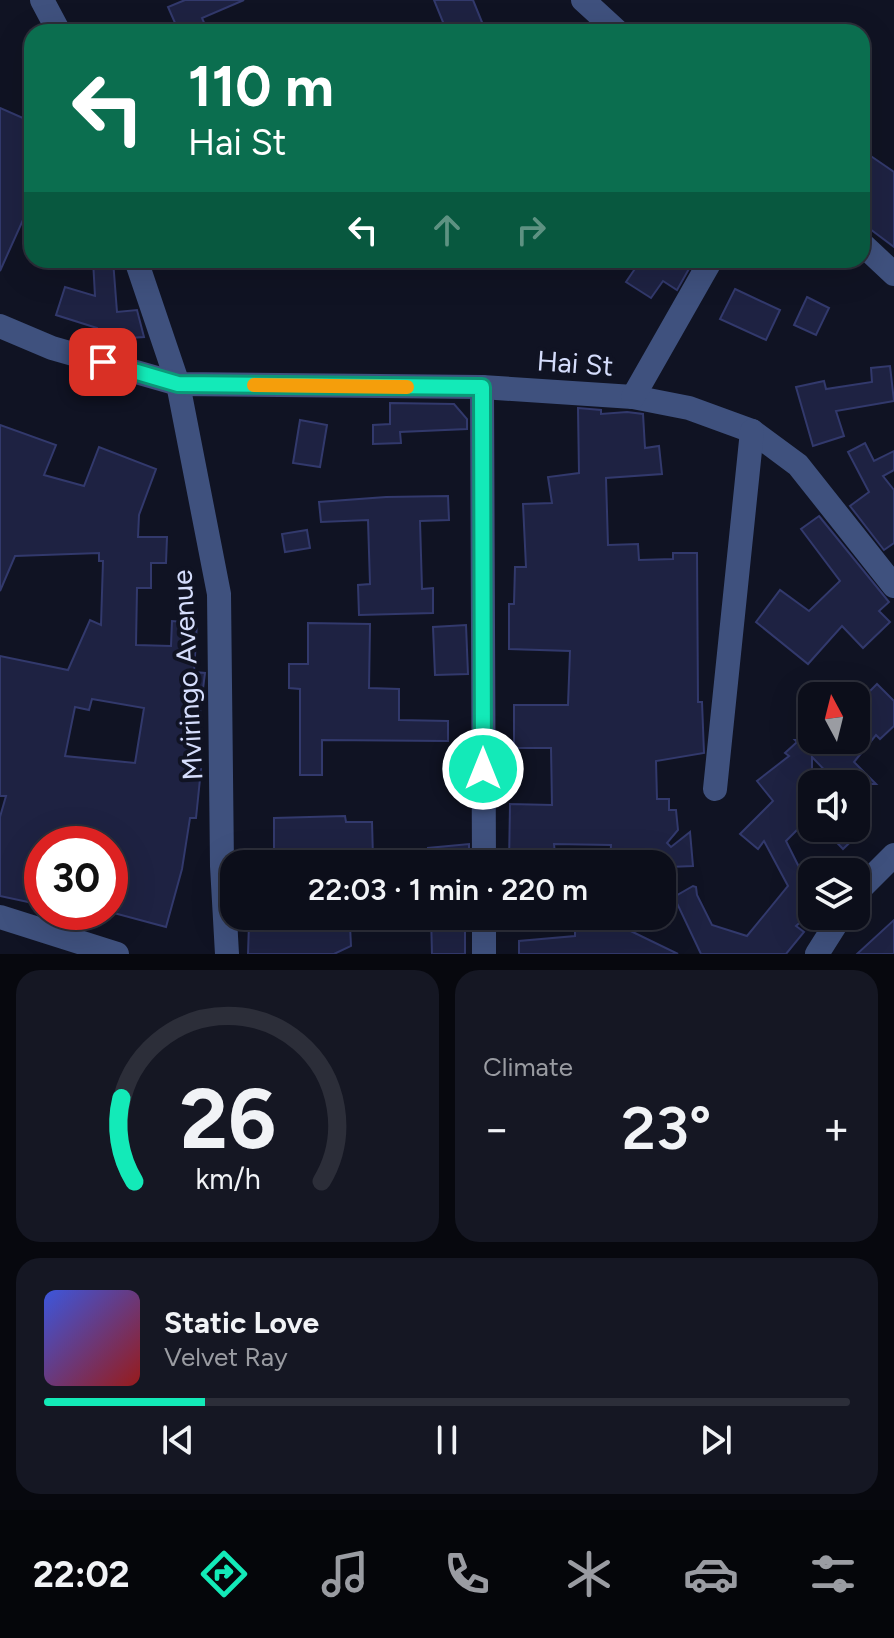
<!DOCTYPE html>
<meta charset="utf-8">
<style>
:root{--surface:#0c0e1a;--page:#151723;--text:#f1f3f6;--muted:#9a9ca2;--line:#2c2e39;--accent:#13eab8}
body{margin:0;font-family:Figtree,sans-serif;background:var(--page);color:var(--text);height:100vh;display:flex;flex-direction:column;font-size:30px;white-space:nowrap}
*{box-sizing:border-box;margin:0}
p{font-size:26px;color:var(--muted)}
.icon{flex:none;width:44px;height:44px;fill:none;stroke:currentColor;stroke-width:2;stroke-linecap:round;stroke-linejoin:round}
.map{position:relative;height:954px;overflow:hidden}
.details{display:flex;flex-direction:column;gap:16px;padding:16px;background:#07080e;flex:1}
.details>*{flex:none}
.guide{position:absolute;left:24px;top:24px;width:846px;height:244px;border-radius:24px;box-shadow:0 8px 32px #0002,0 0 0 2px var(--line);background:#0b6e4f;color:#fff;overflow:hidden}
.needle{width:52px;rotate:353deg}
.buttons{position:absolute;left:798px;top:682px;display:grid;gap:16px}
.buttons a{display:grid;place-items:center;width:72px;height:72px;border-radius:16px;background:var(--surface);box-shadow:0 8px 32px #0002,0 0 0 2px var(--line);font-size:40px}
.speed{position:absolute;left:24px;top:826px;display:flex;gap:16px;font-size:40px;font-weight:700;text-align:center}
.speed>*{display:grid;place-content:center;width:104px;height:104px;border-radius:50%;background:var(--surface);box-shadow:0 8px 32px #0002,0 0 0 2px var(--line);line-height:1}
.speed .limit{border:12px solid #d22;background:#fff;color:#111}
.pin{position:absolute;display:grid;place-items:center;width:68px;height:68px;color:#fff;margin:-34px;border-radius:16px;box-shadow:0 4px 12px #0006}
.me{position:absolute;width:88px;margin:-44px;rotate:0deg;stroke-linejoin:round;filter:drop-shadow(0 0 6px #0008)}
.turn{display:flex;align-items:center;gap:28px;height:168px;padding:0 32px;font-size:36px}
.turn .icon{width:104px;height:104px;stroke-width:2.5}
.turn b{display:block;font-size:56px;line-height:68px}
.lanes{display:flex;align-items:center;height:76px;padding:0 32px;background:#0003;justify-content:center;gap:40px;direction:ltr}
.lanes .off{opacity:.35}
.big{font-size:60px;font-weight:600;line-height:1.1}
.details .tile{flex:1;display:flex;flex-direction:column;justify-content:center;gap:12px;min-width:0;padding:0 28px;border-radius:24px;background:var(--page)}
.details .dial{align-items:center;gap:0}
.dial svg{height:208px;overflow:visible;fill:none;stroke:var(--line);stroke-width:7;stroke-linecap:round;text-anchor:middle}
.dial text{fill:var(--text);stroke:none}
.song{display:flex;align-items:center;gap:24px}
.cover{width:96px;height:96px;border-radius:12px;background:linear-gradient(135deg,hsl(230 70% 55%),hsl(0 70% 35%))}
.played{height:8px;border-radius:4px;background:linear-gradient(90deg,var(--accent) 20%,var(--line) 20%)}
.keys{display:flex;justify-content:space-around;direction:ltr}
.heat{display:flex;justify-content:space-between;align-items:center;font-size:44px;direction:ltr}
.details .tiles{flex:1;display:grid;gap:16px;grid-template-columns:1fr 1fr}
.tile:last-child{grid-column:span 2}
.trip{position:absolute;left:220px;top:850px;width:456px;height:80px;border-radius:24px;background:var(--surface);box-shadow:0 8px 32px #0002,0 0 0 2px var(--line);font-weight:600;line-height:80px;text-align:center}
.tabs{display:flex;height:128px;justify-content:space-around;align-items:center;background:#05060a;color:var(--muted)}
.tabs .icon{width:56px;height:56px}
.tabs .selected{color:var(--accent)}
.tabs b{font-size:36px;color:var(--text)}
.map>svg:first-child{display:block}
.building{fill:#1e2242;stroke:#32396c;stroke-width:2;fill-rule:evenodd}
.lines{fill:none;stroke-linecap:round;stroke-linejoin:round}
.minor{stroke:#3f517e;stroke-width:24}
.route-casing{stroke:#0c9878;stroke-width:20}
.route{stroke:#13eab8;stroke-width:14}
.slow{stroke:#f59e0b;stroke-width:14}
.labels{text-anchor:middle;stroke-width:8;stroke-linejoin:round;paint-order:stroke}
.street-label{font-size:28px;fill:#d5ddfc;stroke:#101323}
</style>
<div class="map">
<svg width="894" height="954" viewBox="0 0 894 954">
<rect width="100%" height="100%" fill="#101323"/>
<!-- building -->
<g class="building">
<path d="M185,0H244L202,18L208,32H179L168,7Z"/>
<path d="M434,0H473L486,32H447Z"/>
<path d="M0,108L32,122V200L0,271Z"/>
<path d="M862,150L894,172V247L862,223Z"/>
<path d="M93,260H113L117,312L137,310L144,337L97,340V328L56,315L65,287L95,296Z"/>
<path d="M641,260H694L677,290L663,281L651,298L626,282Z"/>
<path d="M735,289L780,310L766,340L720,319Z"/>
<path d="M807,297L829,308L816,335L794,325Z"/>
<path d="M890,366L894,401L836,411L844,436L813,446L796,387L824,381L826,389L872,382L871,368Z"/>
<path d="M390,403L454,404L467,419V429L400,432L401,443L373,444V425L390,424Z"/>
<path d="M578,408L601,410V414L627,412L643,414L645,448L659,446L662,474L606,478L608,545L638,544L639,560L673,559V553H697L698,702H702L704,753L656,761L657,799H669V810H676L678,830L667,843L671,847L690,832L693,866L669,867L668,857L636,854V864H610L611,845L554,844L556,864H509L510,804L552,805L551,748H514V705H568L570,651L509,649V604H514L515,567H526L523,504L552,503L548,477L579,473Z"/>
<path d="M300,420L327,425L320,467L293,463Z"/>
<path d="M0,425L56,445L44,475L84,486L99,447L156,469L139,515L138,537H167L166,563H151V588H137L136,645L171,646L172,621L197,623L194,672L205,673L193,768L201,769L196,818H190L182,869L166,927L110,912V844H42V905L0,896V817L6,796H0V656L68,670L90,620L101,625L103,561H99V553L15,556L0,591ZM92,699L144,708L135,763L65,756L75,707L89,710Z"/>
<path d="M865,443L874,461L894,451V470L883,476L894,490V543L884,550L850,506L869,492L848,452Z"/>
<path d="M448,496L449,520L420,521L422,589L433,588V613L359,615L358,585L370,584L368,520L321,522L319,502L386,497Z"/>
<path d="M819,516L889,602L879,611L890,622L863,648L842,626L808,664L756,622L780,590L809,611L840,581L801,529Z"/>
<path d="M307,530L310,548L285,552L282,534Z"/>
<path d="M308,623L370,624L369,688L399,689V720L448,721V741L322,740V775H300V689L289,688V664H308Z"/>
<path d="M466,625L468,674L435,675L433,627Z"/>
<path d="M877,684L894,701V726L880,739L876,735L854,762L876,784H838L812,757V815L786,841L800,869L812,879V912L796,926L804,932L786,954H701L674,897L693,886L696,887L697,895L712,925L747,936L788,886L764,841L758,849L740,834L773,801L757,781L789,756L785,753L797,742L795,740H800L812,729V740H856V705Z"/>
<path d="M345,816L346,822H372L373,858L347,859V864H295V855L274,856V818Z"/>
<path d="M823,828H865L843,849Z"/>
<path d="M469,844V864H429L428,848Z"/>
<path d="M431,916H465V954H432Z"/>
<path d="M575,916H608V920L678,954H519V941L575,936Z"/>
<path d="M894,920V954H857Z"/>
<path d="M249,923H285V930L350,926L351,946L334,954H248Z"/>
</g>
<g class="lines">
<!-- minor -->
<g class="minor">
<path d="M42,0L59,32"/>
<path d="M583,0L618,32"/>
<path d="M862,244L894,274"/>
<path d="M136,260L178,384L219,594L222,866L227,954"/>
<path d="M0,326L52,348L178,384L482,387L633,397L689,408L752,431L798,465L894,586"/>
<path d="M482,387L484,864"/>
<path d="M633,397L711,260"/>
<path d="M715,789L752,431"/>
<path d="M856,893L894,855"/>
<path d="M484,916V954"/>
<path d="M0,917L117,954"/>
<path d="M817,954L841,916"/>
</g>
</g>
<g class="lines">
<defs>
<path id="route" d="M103,362L178,384L482,387L483,769"/>
</defs>
<!-- route casing -->
<use href="#route" class="route-casing"/>
<!-- route -->
<use href="#route" class="route"/>
<!-- slow -->
<path class="slow" d="M254,385L407,387"/>
</g>
<g class="labels">
<!-- street labels -->
<g class="street-label">
<text transform="translate(575 363) rotate(4)" y="10">Hai St</text>
<text transform="translate(187 675) rotate(-93)" y="10">Mviringo Avenue</text>
</g>
</g>
</svg>
<div class="buttons">
<a><svg class="needle" viewBox="-14 -14 28 28"><path d="M0-13l5 13h-10z" fill="#e53935"/><path d="M0 13l5-13h-10z" fill="#9a9ca2"/></svg></a>
<a><svg class="icon" aria-label="sound" viewBox="0 0 24 24"><path d="M4 9h4l5-4v14l-5-4H4zM17 9q2 3 0 6"/></svg></a>
<a><svg class="icon" aria-label="layers" viewBox="0 0 24 24"><path d="M12 4l9 5-9 5-9-5zM3 14l9 5 9-5"/></svg></a>
</div>
<div class="speed"><div class="limit">30</div></div>
<div class="pin" style="left:103px;top:362px;background:#d93025"><svg class="icon" aria-label="arrive" viewBox="0 0 24 24"><path d="M6 21V4h12l-3 4 3 4H6"/></svg></div>
<svg class="me" style="left:483px;top:769px" viewBox="-20 -20 40 40"><circle r="17" fill="#13eab8" stroke="#fff" stroke-width="3"/><path d="M0-11L8 9 0 5-8 9z" fill="#fff"/></svg>
<div class="trip">22:03 · 1 min · 220 m</div>
<div class="guide">
<div class="turn"><svg class="icon" aria-label="left" viewBox="0 0 24 24"><path d="M17 20v-9H6M10 6l-5 5 5 5"/></svg><div><b>110 m</b>Hai St</div></div>
<div class="lanes"><svg class="icon" aria-label="left" viewBox="0 0 24 24"><path d="M17 20v-9H6M10 6l-5 5 5 5"/></svg><svg class="icon off" aria-label="ahead" viewBox="0 0 24 24"><path d="M12 20V5M6 11l6-6 6 6"/></svg><svg class="icon off" aria-label="right" viewBox="0 0 24 24"><path d="M7 20v-9h11M14 6l5 5-5 5"/></svg></div>
</div>
</div>
<section class="details">
<div class="tiles">
<div class="tile dial"><svg viewBox="0 0 100 80">
<path d="M14 69A42 42 0 1 1 86 69"/>
<path d="M14 69A42 42 0 0 1 9 37" stroke="#13eab8"/>
<text x="50" y="56" font-size="32" font-weight="700">26</text>
<text x="50" y="72" font-size="11">km/h</text>
</svg></div>
<div class="tile"><p>Climate</p>
<div class="heat"><a>−</a><b class="big">23°</b><a>+</a></div>
</div>
<div class="tile">
<div class="song"><i class="cover"></i><div><b>Static Love</b><p>Velvet Ray</p></div></div>
<div class="played"></div>
<div class="keys"><svg class="icon" aria-label="previous" viewBox="0 0 24 24"><path d="M18 5L8 12l10 7zM5 5v14"/></svg><svg class="icon" aria-label="pause" viewBox="0 0 24 24"><path d="M8 5v14M16 5v14"/></svg><svg class="icon" aria-label="next" viewBox="0 0 24 24"><path d="M6 5l10 7-10 7zM19 5v14"/></svg></div>
</div>
</div>
</section>
<nav class="tabs">
<b>22:02</b>
<svg class="icon selected" aria-label="directions" viewBox="0 0 24 24"><path d="M12 3l9 9-9 9-9-9zM9 14v-3h6M13 9l2 2-2 2"/></svg>
<svg class="icon" aria-label="music" viewBox="0 0 24 24"><path d="M9 18V5l10-2v13"/><circle cx="6" cy="18" r="3"/><circle cx="16" cy="16" r="3"/></svg>
<svg class="icon" aria-label="phone" viewBox="0 0 24 24"><path d="M5 4h4l2 5-3 2q2 4 5 5l2-3 5 2v4C11 20 4 13 5 4z"/></svg>
<svg class="icon" aria-label="climate" viewBox="0 0 24 24"><path d="M12 3v18M4 7l16 10M4 17L20 7"/></svg>
<svg class="icon" aria-label="car" viewBox="0 0 24 24"><path d="M5 17H2v-5l4-1 3-4h7l3 4 3 1v5h-3M9 17h6M6 11h13"/><circle cx="7" cy="17" r="2"/><circle cx="17" cy="17" r="2"/></svg>
<svg class="icon" aria-label="filters" viewBox="0 0 24 24"><path d="M4 7h16M4 17h16"/><circle cx="9" cy="7" r="2"/><circle cx="15" cy="17" r="2"/></svg>
</nav>
